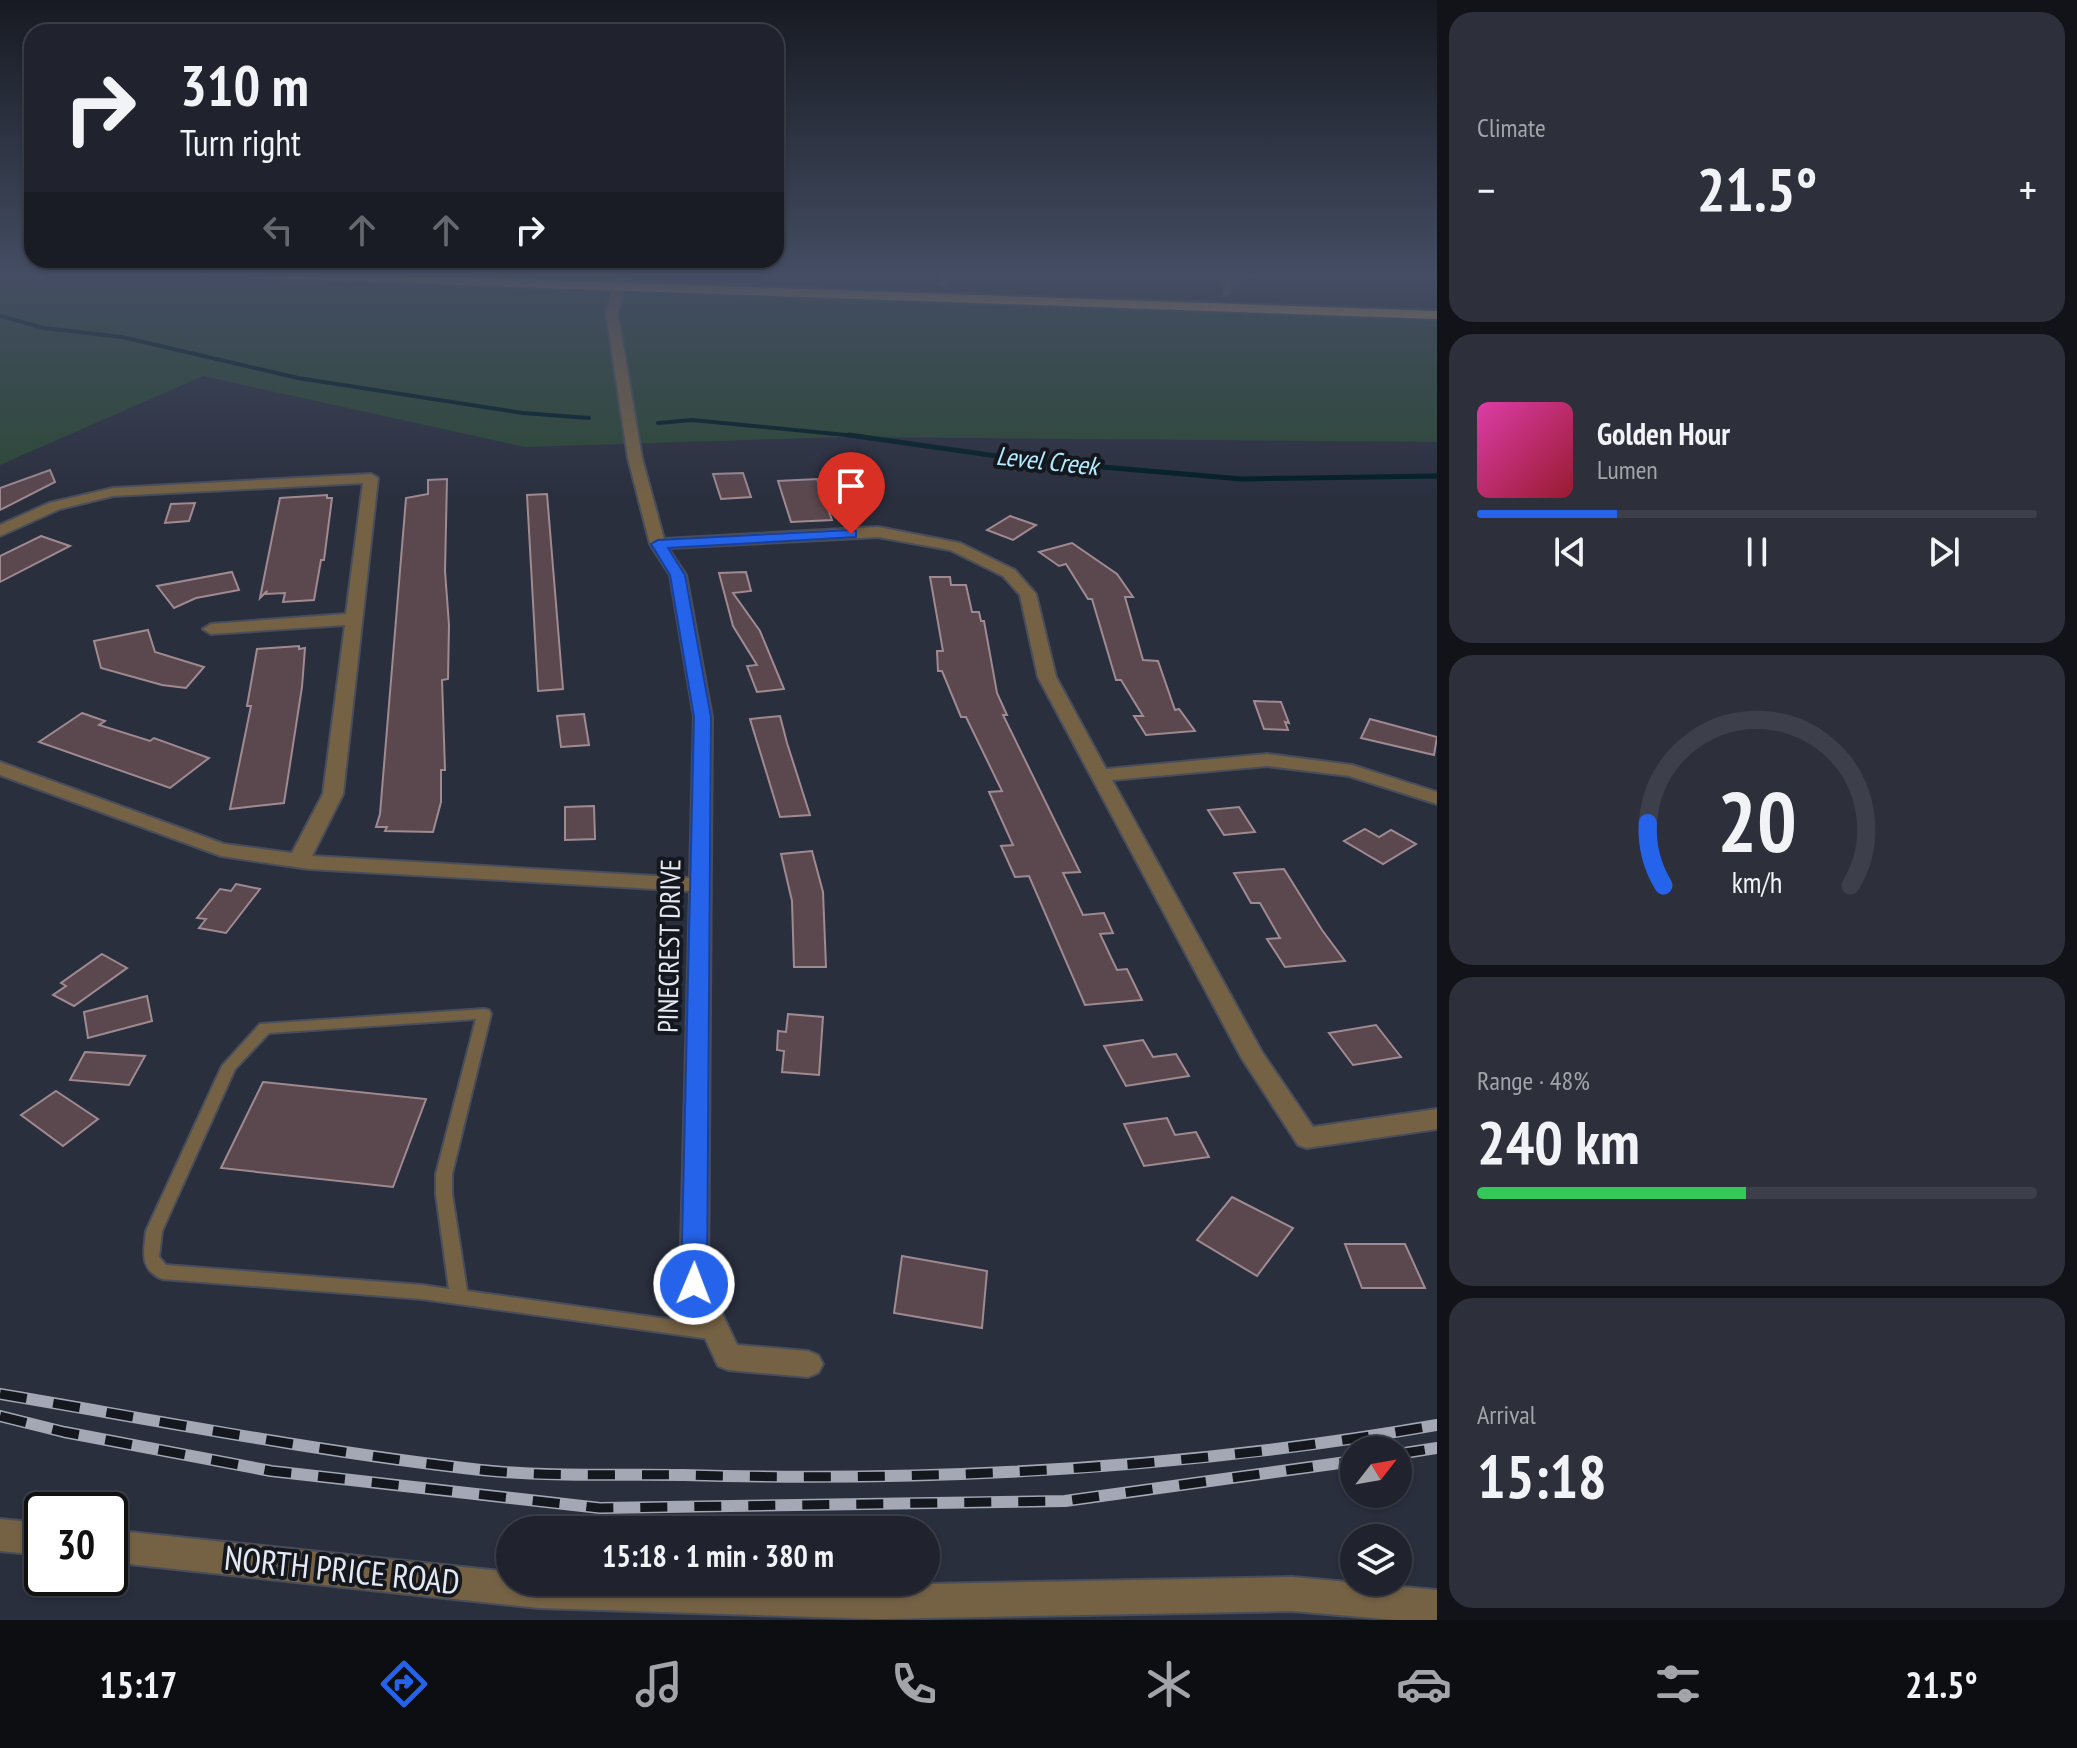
<!DOCTYPE html>
<meta charset="utf-8">
<style>
:root{--surface:#20232e;--page:#2d2f3a;--text:#f1f3f6;--muted:#a2a4aa;--line:#3d404a;--accent:#2563eb}
body{margin:0;font-family:"PT Sans Narrow",sans-serif;background:var(--page);color:var(--text);height:100vh;display:flex;flex-direction:column;font-size:30px;white-space:nowrap}
*{box-sizing:border-box;margin:0}
p{font-size:26px;color:var(--muted)}
.icon{flex:none;width:44px;height:44px;fill:none;stroke:currentColor;stroke-width:2;stroke-linecap:round;stroke-linejoin:round}
.map{position:relative;flex:1;overflow:hidden}
.details{display:flex;flex-direction:column;gap:12px;padding:12px;background:#121319;width:640px}
.details>*{flex:none}
.banner{position:absolute;left:24px;top:24px;width:760px;height:244px;border-radius:24px;box-shadow:0 2px 6px #0004,0 0 0 2px var(--line);background:#20232e;color:var(--text);overflow:hidden}
.needle{width:52px;rotate:59deg}
.buttons{position:absolute;left:1340px;top:1436px;display:grid;gap:16px}
.buttons a{display:grid;place-items:center;width:72px;height:72px;border-radius:50%;background:var(--surface);box-shadow:0 2px 6px #0004,0 0 0 2px var(--line);font-size:40px}
.speed{position:absolute;left:24px;top:1492px;display:flex;gap:16px;font-size:40px;font-weight:700;text-align:center}
.speed>*{display:grid;place-content:center;width:104px;height:104px;border-radius:50%;background:var(--surface);box-shadow:0 2px 6px #0004,0 0 0 2px var(--line);line-height:1}
.speed .limit{border:4px solid #111;border-radius:12px;background:#fff;color:#111}
.pin{position:absolute;display:grid;place-items:center;width:68px;height:68px;color:#fff;margin:-82px -34px;border-radius:50% 50% 50% 0;rotate:-45deg;box-shadow:0 0 8px #0007}
.pin .icon{rotate:45deg}
.me{position:absolute;width:88px;margin:-44px;rotate:1deg;stroke-linejoin:round;filter:drop-shadow(0 0 6px #0008)}
.turn{display:flex;align-items:center;gap:28px;height:168px;padding:0 24px;font-size:36px}
.turn .icon{width:104px;height:104px;stroke-width:2.5}
.turn b{display:block;font-size:56px;line-height:68px}
.lanes{display:flex;align-items:center;height:76px;padding:0 24px;background:#0003;justify-content:center;gap:40px;direction:ltr}
.lanes .off{opacity:.35}
.big{font-size:60px;font-weight:700;line-height:1.1}
.details .card{flex:1;display:flex;flex-direction:column;justify-content:center;gap:12px;min-width:0;padding:0 28px;border-radius:24px;background:var(--page)}
.details .dial{align-items:center;gap:0}
.dial svg{height:208px;overflow:visible;fill:none;stroke:var(--line);stroke-width:7;stroke-linecap:round;text-anchor:middle}
.dial text{fill:var(--text);stroke:none}
.song{display:flex;align-items:center;gap:24px}
.cover{width:96px;height:96px;border-radius:12px;background:linear-gradient(135deg,hsl(320 70% 55%),hsl(350 70% 35%))}
.played{height:8px;border-radius:4px;background:linear-gradient(90deg,var(--accent) 25%,var(--line) 25%)}
.keys{display:flex;justify-content:space-around;direction:ltr}
.heat{display:flex;justify-content:space-between;align-items:center;font-size:44px;direction:ltr}
.charge{height:12px;border-radius:6px;background:linear-gradient(90deg,#34c759 48%,var(--line) 0)}
.trip{position:absolute;left:496px;top:1516px;width:444px;height:80px;border-radius:40px;background:var(--surface);box-shadow:0 2px 6px #0004,0 0 0 2px var(--line);font-weight:700;line-height:80px;text-align:center}
.tabs{display:flex;height:128px;justify-content:space-around;align-items:center;background:#0d0e12;color:var(--muted)}
.tabs .icon{width:56px;height:56px}
.tabs .selected{color:var(--accent)}
.tabs b{font-size:36px;color:var(--text)}
main{display:flex;flex:1;min-height:0}
.map>svg:first-child{display:block}
.green{fill:#2c4835}
.lines{fill:none;stroke-linecap:round;stroke-linejoin:round}
.stream-far1{stroke:#001d24;stroke-width:4}
.stream{stroke:#001d24;stroke-width:5}
.building{fill:#5b474e;stroke:#a08a91;stroke-width:2}
.service-casing{stroke:#484d5b;stroke-width:4}
.minor-casing{stroke:#484d5b;stroke-width:4}
.tertiary-casing{stroke:#484d5b;stroke-width:4}
.trunk-casing{stroke:#484d5b;stroke-width:4}
.service{fill:#756245;fill-rule:evenodd}
.minor{fill:#756245;fill-rule:evenodd}
.tertiary{fill:#756245;fill-rule:evenodd}
.trunk{fill:#c89c58;fill-rule:evenodd}
.rail-casing{stroke:#a4a8b4;stroke-width:12}
.rail{stroke:#15171e;stroke-width:9;stroke-dasharray:27;stroke-linecap:butt}
.route{fill:#2563eb;stroke:#184099;stroke-width:2}
.labels{text-anchor:middle;stroke-width:8;stroke-linejoin:round;paint-order:stroke}
.far-water-label{font-size:26px;font-style:italic;fill:#b3edfe;stroke:#15171e}
.street-label{font-size:28px;fill:#e4e8f2;stroke:#15171e}
.near-street-label{font-size:34px;fill:#e4e8f2;stroke:#15171e}
</style>
<main>
<div class="map">
<svg width="1437" height="1620" viewBox="0 0 1437 1620">
<rect width="100%" height="100%" fill="#2a2f3e"/>
<!-- green -->
<path class="green" d="M0,272H615L610,291L850,295L1437,319V442L844,437L525,447L203,376L0,465Z"/>
<g class="lines">
<!-- stream-far1 -->
<g class="stream-far1">
<path d="M0,316L44,328L122,337L298,378L523,413L589,418"/>
<path d="M658,423L692,420L866,437"/>
</g>
<!-- stream -->
<path class="stream" d="M849,435L1032,461L1242,479L1437,476"/>
</g>
<!-- building -->
<g class="building">
<path d="M50,470L55,482L0,510V488Z"/>
<path d="M743,473L751,497L721,499L713,474Z"/>
<path d="M447,479L445,571L449,625L448,679L442,680L445,770H441V802L433,832L385,831L387,827H376L380,814L406,498L428,494V480Z"/>
<path d="M817,479L832,520L791,522L778,481Z"/>
<path d="M547,494L563,689L538,691L527,495Z"/>
<path d="M327,495V498H332L324,560H321L314,600L283,602L285,593L266,594L267,591L260,598L280,498Z"/>
<path d="M195,503L189,521L165,523L171,504Z"/>
<path d="M1010,516L1036,525L1013,540L987,530Z"/>
<path d="M41,536L70,546L0,582V556Z"/>
<path d="M1072,543L1117,574L1133,597H1125L1143,660L1158,661L1175,710L1179,709L1195,731L1146,735L1134,716H1143L1121,680H1116L1092,599H1088L1066,564L1059,566L1039,552Z"/>
<path d="M232,572L239,590L196,598L174,608L157,586Z"/>
<path d="M746,572L751,591L733,593L760,631L784,689L757,692L747,666L757,665L733,626L719,573Z"/>
<path d="M930,577H950L951,585H966L972,612H979L981,621H984L997,693L1007,715H1003L1080,872L1063,873L1083,915L1104,913L1113,933L1100,934L1117,970L1127,969L1142,1000L1085,1005L1029,876L1015,877L1001,846L1013,845L989,792L1002,791L966,717H961L942,671H938L937,651H943Z"/>
<path d="M148,630L155,652L204,667L186,688L162,685L101,668L94,641Z"/>
<path d="M299,646V649L305,648L302,687L284,803L230,809L251,706H247L257,649Z"/>
<path d="M1254,701L1281,702L1289,723L1285,722L1288,730L1264,729Z"/>
<path d="M82,713L105,721L99,725L150,741L154,738L209,758L170,788L39,742Z"/>
<path d="M584,714L589,745L561,747L557,716Z"/>
<path d="M780,716L787,743L810,815L780,817L750,719Z"/>
<path d="M1370,719L1437,737L1434,755L1361,738Z"/>
<path d="M594,806L595,839L565,840V807Z"/>
<path d="M1239,807L1255,832L1224,835L1208,810Z"/>
<path d="M1365,829L1379,837L1391,830L1416,844L1383,864L1344,841Z"/>
<path d="M812,851L823,892L826,967H794L792,901L781,854Z"/>
<path d="M1284,869L1322,930L1345,961L1285,967L1267,939L1280,938L1260,903H1251L1234,873Z"/>
<path d="M236,884L260,889L226,933L199,928L206,919L197,918L220,889L231,891Z"/>
<path d="M102,954L127,968L74,1006L53,995L66,986L61,983Z"/>
<path d="M147,996L152,1021L88,1038L84,1012Z"/>
<path d="M788,1014L823,1017L819,1075L782,1072L784,1051L777,1050L778,1031L786,1032Z"/>
<path d="M1376,1025L1401,1057L1353,1065L1329,1033Z"/>
<path d="M1143,1040L1153,1057L1176,1054L1189,1076L1126,1086L1104,1046Z"/>
<path d="M85,1052L145,1056L129,1085L70,1080Z"/>
<path d="M263,1082L426,1099L393,1187L221,1168Z"/>
<path d="M56,1091L98,1119L63,1146L21,1115Z"/>
<path d="M1167,1118L1175,1135L1196,1132L1209,1157L1144,1166L1124,1124Z"/>
<path d="M1232,1197L1293,1228L1257,1276L1197,1240Z"/>
<path d="M1345,1244H1405L1425,1288H1362Z"/>
<path d="M902,1256L987,1271L982,1328L894,1313Z"/>
</g>
<g class="lines">
<defs>
<g id="service">
<path d="M942,272H948L946,285L941,284Z"/>
<path d="M1249,273L1285,275L1288,277L1285,279L1249,277L1231,281L1229,294L1224,295L1226,279Z"/>
<path d="M484,1009L489,1010L491,1014L452,1174V1194L467,1291L717,1326L723,1328L726,1333L723,1338L717,1340L422,1299L162,1279C139,1269 144,1252 146,1231L222,1066L260,1024ZM476,1019L436,1174V1194L449,1289L422,1285L166,1265L159,1257L162,1231L235,1069L269,1033Z"/>
</g>
<path id="minor" d="M620,272H631L625,285L618,314L642,458L664,539L878,527L960,543L1015,570L1036,594L1056,677L1106,769L1267,754L1352,765L1437,792V804L1349,776L1267,766L1112,780L1262,1052L1313,1127L1437,1109V1129L1307,1148L1298,1145L1241,1057L1038,677L1020,595L1003,576L950,550L878,537L668,548L686,575L712,717L708,1284L737,1345L808,1351L818,1355L823,1364L818,1373L808,1377L728,1370L718,1366L680,1284L690,891L309,869L221,856L0,775V762L224,844L292,853L323,794L345,625L211,634L203,629L211,624L346,614L363,483L113,496L60,509L0,536V525L49,503L113,488L371,474L378,478L343,794L312,856L690,878L694,717L670,575L650,544L628,458L606,314L613,285Z"/>
<g id="tertiary">
<path d="M0,1519L42,1523V1555L0,1551Z"/>
<path d="M110,1530L510,1572V1582L878,1585L1292,1577L1437,1590V1620H1396L1292,1611L878,1619L539,1608L110,1562Z"/>
</g>
<path id="trunk" d="M197,272H312L1437,311V319L203,276Z"/>
</defs>
<!-- service casing -->
<use href="#service" class="service-casing"/>
<!-- minor casing -->
<use href="#minor" class="minor-casing"/>
<!-- tertiary casing -->
<use href="#tertiary" class="tertiary-casing"/>
<!-- trunk casing -->
<use href="#trunk" class="trunk-casing"/>
<!-- service -->
<use href="#service" class="service"/>
<!-- minor -->
<use href="#minor" class="minor"/>
<!-- tertiary -->
<use href="#tertiary" class="tertiary"/>
<!-- trunk -->
<use href="#trunk" class="trunk"/>
<defs>
<g id="rail">
<path d="M0,1394C160,1421 320,1452 481,1470C548,1477 617,1474 684,1475C938,1482 1187,1469 1437,1425"/>
<path d="M0,1416L64,1432L271,1471L600,1508L1065,1501L1354,1461"/>
<path d="M1398,1454L1437,1448"/>
</g>
</defs>
<!-- rail casing -->
<use href="#rail" class="rail-casing"/>
<!-- rail -->
<use href="#rail" class="rail"/>
</g>
<!-- sky -->
<linearGradient id="sky" x2="0" y2="1"><stop stop-color="#171a22"/><stop offset="0.55" stop-color="#444d63"/><stop offset="1" stop-color="#444d63" stop-opacity="0"/></linearGradient>
<rect width="1437" height="499" fill="url(#sky)"/>
<!-- route -->
<path class="route" d="M851,530L856,531V537L668,548L685,575L711,717L707,1284L703,1291L694,1295L685,1291L681,1284L694,717L670,575L651,544L658,540Z"/>
<g class="labels">
<!-- far-water labels -->
<g class="far-water-label">
<text transform="translate(1047 461) rotate(6)" y="9">Level Creek</text>
</g>
<!-- street labels -->
<g class="street-label">
<text transform="translate(669 946) rotate(-89)" y="10">PINECREST DRIVE</text>
</g>
<!-- near-street labels -->
<g class="near-street-label">
<text transform="translate(342 1570) rotate(6)" y="12">NORTH PRICE ROAD</text>
</g>
</g>
</svg>
<div class="buttons">
<a><svg class="needle" viewBox="-14 -14 28 28"><path d="M0-13l5 13h-10z" fill="#e53935"/><path d="M0 13l5-13h-10z" fill="#a2a4aa"/></svg></a>
<a><svg class="icon" aria-label="layers" viewBox="0 0 24 24"><path d="M12 4l9 5-9 5-9-5zM3 14l9 5 9-5"/></svg></a>
</div>
<div class="speed"><div class="limit">30</div></div>
<div class="pin" style="left:851px;top:534px;background:#d93025"><svg class="icon" aria-label="arrive" viewBox="0 0 24 24"><path d="M6 21V4h12l-3 4 3 4H6"/></svg></div>
<svg class="me" style="left:694px;top:1284px" viewBox="-20 -20 40 40"><circle r="17" fill="#2563eb" stroke="#fff" stroke-width="3"/><path d="M0-11L8 9 0 5-8 9z" fill="#fff"/></svg>
<div class="trip">15:18 · 1 min · 380 m</div>
<div class="banner">
<div class="turn"><svg class="icon" aria-label="right" viewBox="0 0 24 24"><path d="M7 20v-9h11M14 6l5 5-5 5"/></svg><div><b>310 m</b>Turn right</div></div>
<div class="lanes"><svg class="icon off" aria-label="left" viewBox="0 0 24 24"><path d="M17 20v-9H6M10 6l-5 5 5 5"/></svg><svg class="icon off" aria-label="ahead" viewBox="0 0 24 24"><path d="M12 20V5M6 11l6-6 6 6"/></svg><svg class="icon off" aria-label="ahead" viewBox="0 0 24 24"><path d="M12 20V5M6 11l6-6 6 6"/></svg><svg class="icon" aria-label="right" viewBox="0 0 24 24"><path d="M7 20v-9h11M14 6l5 5-5 5"/></svg></div>
</div>
</div>
<section class="details">
<div class="card"><p>Climate</p>
<div class="heat"><a>−</a><b class="big">21.5°</b><a>+</a></div>
</div>
<div class="card">
<div class="song"><i class="cover"></i><div><b>Golden Hour</b><p>Lumen</p></div></div>
<div class="played"></div>
<div class="keys"><svg class="icon" aria-label="previous" viewBox="0 0 24 24"><path d="M18 5L8 12l10 7zM5 5v14"/></svg><svg class="icon" aria-label="pause" viewBox="0 0 24 24"><path d="M8 5v14M16 5v14"/></svg><svg class="icon" aria-label="next" viewBox="0 0 24 24"><path d="M6 5l10 7-10 7zM19 5v14"/></svg></div>
</div>
<div class="card dial"><svg viewBox="0 0 100 80">
<path d="M14 69A42 42 0 1 1 86 69"/>
<path d="M14 69A42 42 0 0 1 8 45" stroke="#2563eb"/>
<text x="50" y="56" font-size="32" font-weight="700">20</text>
<text x="50" y="72" font-size="11">km/h</text>
</svg></div>
<div class="card"><p>Range · 48%</p><b class="big">240 km</b><div class="charge"></div></div>
<div class="card"><p>Arrival</p><b class="big">15:18</b></div>
</section>
</main>
<nav class="tabs">
<b>15:17</b>
<svg class="icon selected" aria-label="directions" viewBox="0 0 24 24"><path d="M12 3l9 9-9 9-9-9zM9 14v-3h6M13 9l2 2-2 2"/></svg>
<svg class="icon" aria-label="music" viewBox="0 0 24 24"><path d="M9 18V5l10-2v13"/><circle cx="6" cy="18" r="3"/><circle cx="16" cy="16" r="3"/></svg>
<svg class="icon" aria-label="phone" viewBox="0 0 24 24"><path d="M5 4h4l2 5-3 2q2 4 5 5l2-3 5 2v4C11 20 4 13 5 4z"/></svg>
<svg class="icon" aria-label="climate" viewBox="0 0 24 24"><path d="M12 3v18M4 7l16 10M4 17L20 7"/></svg>
<svg class="icon" aria-label="car" viewBox="0 0 24 24"><path d="M5 17H2v-5l4-1 3-4h7l3 4 3 1v5h-3M9 17h6M6 11h13"/><circle cx="7" cy="17" r="2"/><circle cx="17" cy="17" r="2"/></svg>
<svg class="icon" aria-label="filters" viewBox="0 0 24 24"><path d="M4 7h16M4 17h16"/><circle cx="9" cy="7" r="2"/><circle cx="15" cy="17" r="2"/></svg>
<b>21.5°</b>
</nav>
